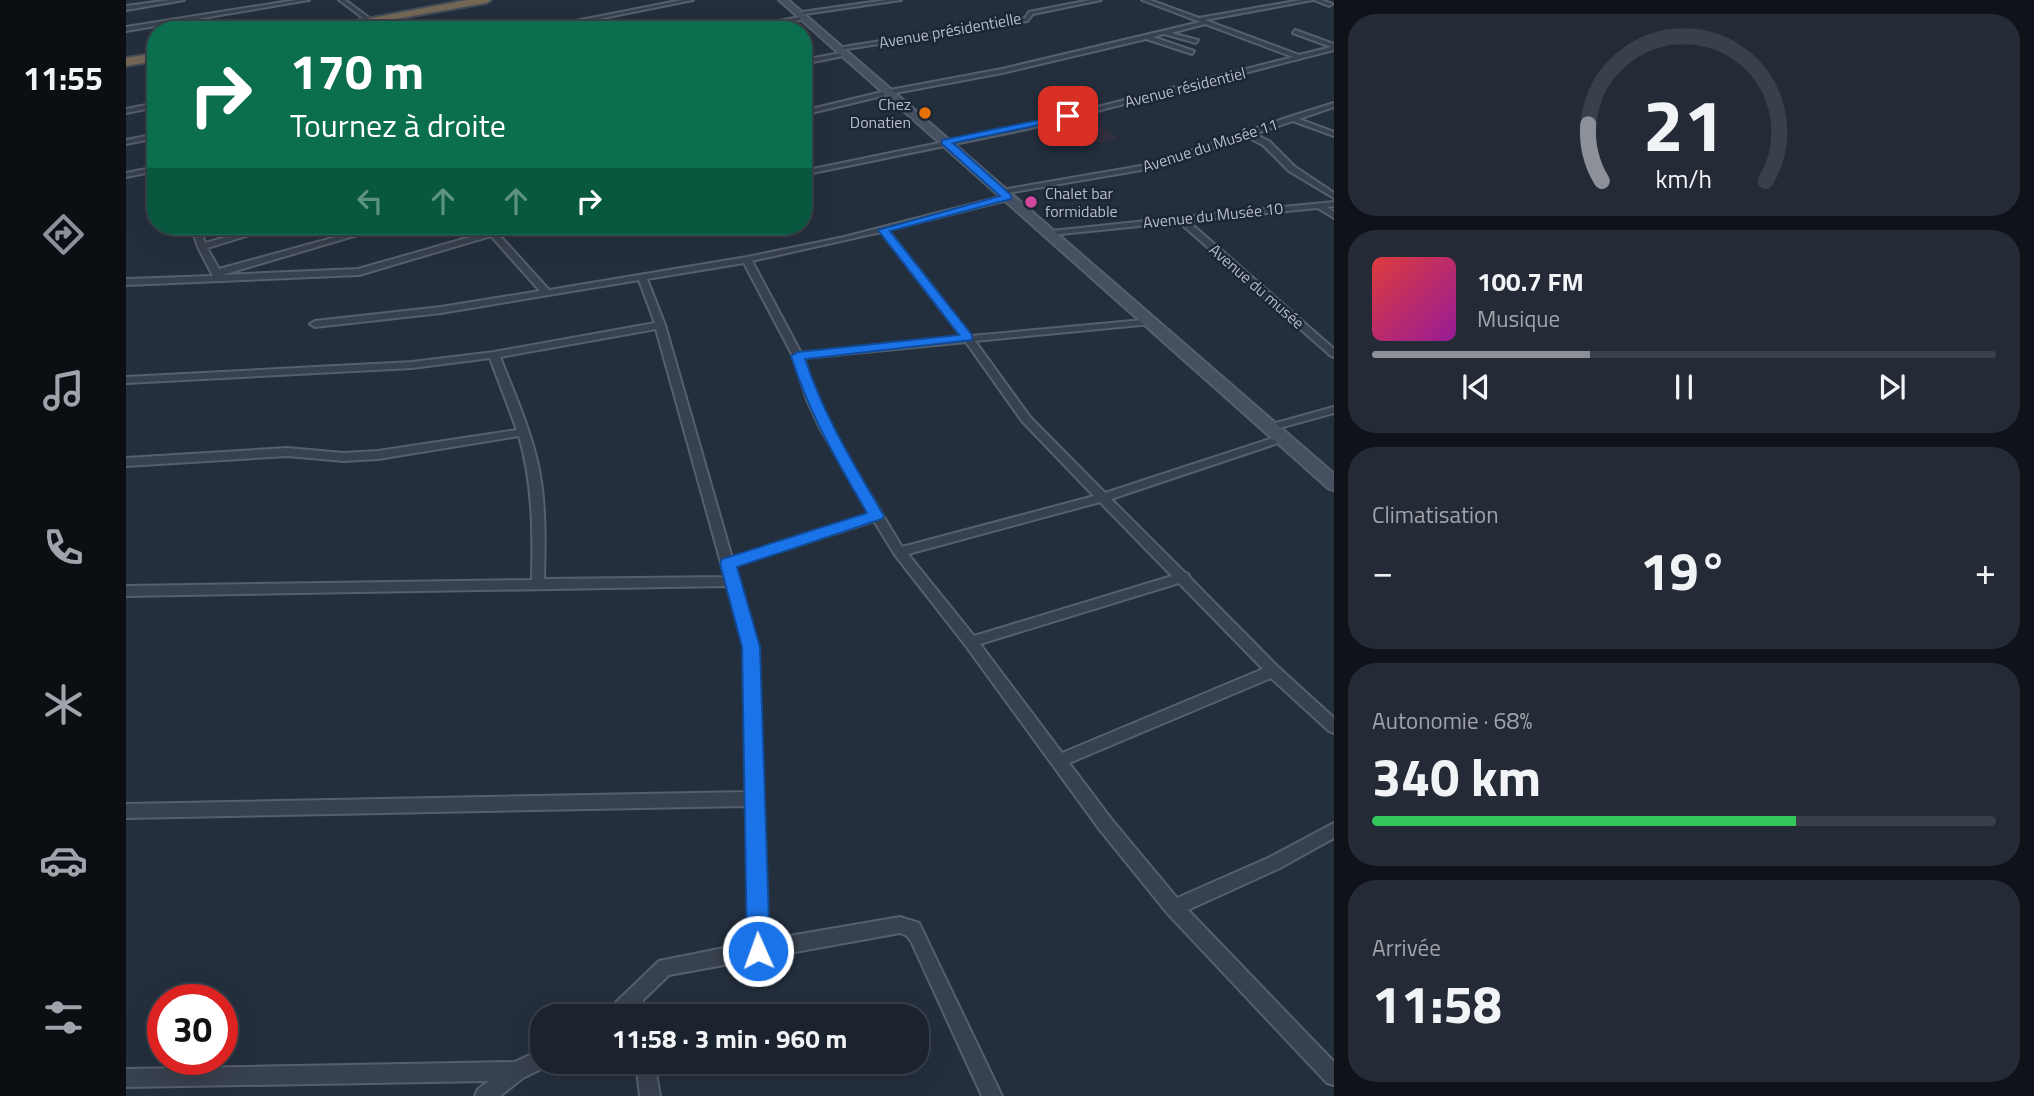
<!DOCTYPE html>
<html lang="fr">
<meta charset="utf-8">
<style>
:root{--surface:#1b232e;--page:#242b36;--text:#f1f3f6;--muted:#a0a4aa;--line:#39404a;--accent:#8c9099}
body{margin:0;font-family:"Titillium Web",sans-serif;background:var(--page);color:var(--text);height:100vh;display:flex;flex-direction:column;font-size:26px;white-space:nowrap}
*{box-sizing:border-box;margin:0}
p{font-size:23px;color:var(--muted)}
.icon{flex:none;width:38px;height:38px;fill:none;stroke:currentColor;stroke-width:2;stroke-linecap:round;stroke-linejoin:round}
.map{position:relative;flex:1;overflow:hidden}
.panel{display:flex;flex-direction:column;gap:14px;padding:14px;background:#0f1319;width:700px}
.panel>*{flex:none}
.guide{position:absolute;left:21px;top:21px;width:665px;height:214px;border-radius:28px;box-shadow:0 7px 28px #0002,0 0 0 2px var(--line);background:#0b6e4f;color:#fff;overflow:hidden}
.speed{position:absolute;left:21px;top:984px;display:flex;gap:14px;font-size:35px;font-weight:700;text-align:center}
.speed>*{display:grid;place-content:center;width:91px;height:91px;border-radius:50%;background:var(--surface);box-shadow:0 7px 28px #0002,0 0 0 2px var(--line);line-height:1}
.speed .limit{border:10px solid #d22;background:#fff;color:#111}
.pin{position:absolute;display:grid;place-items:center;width:60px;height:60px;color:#fff;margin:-30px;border-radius:14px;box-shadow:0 4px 10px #0006}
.me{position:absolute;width:77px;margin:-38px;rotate:358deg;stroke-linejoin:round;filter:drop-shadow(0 0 5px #0008)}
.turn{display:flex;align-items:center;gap:24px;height:147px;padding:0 28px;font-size:32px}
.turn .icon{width:91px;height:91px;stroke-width:2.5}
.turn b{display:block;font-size:49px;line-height:60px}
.lanes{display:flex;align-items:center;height:66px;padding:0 28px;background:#0003;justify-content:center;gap:35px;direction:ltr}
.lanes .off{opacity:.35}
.big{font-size:52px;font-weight:700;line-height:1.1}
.panel .widget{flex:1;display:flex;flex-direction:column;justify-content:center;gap:10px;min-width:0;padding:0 24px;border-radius:28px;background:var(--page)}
.panel .dial{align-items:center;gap:0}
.dial svg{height:182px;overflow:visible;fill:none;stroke:var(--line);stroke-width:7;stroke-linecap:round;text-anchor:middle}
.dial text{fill:var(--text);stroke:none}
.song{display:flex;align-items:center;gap:21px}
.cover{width:84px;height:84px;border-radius:10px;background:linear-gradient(135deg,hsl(0 70% 55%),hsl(300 70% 35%))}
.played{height:7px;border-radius:4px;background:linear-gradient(90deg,var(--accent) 35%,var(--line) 35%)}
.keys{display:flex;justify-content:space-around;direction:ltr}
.heat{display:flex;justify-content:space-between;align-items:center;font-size:38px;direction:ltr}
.charge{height:10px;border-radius:5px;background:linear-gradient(90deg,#34c759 68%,var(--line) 0)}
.trip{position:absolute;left:404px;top:1004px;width:399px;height:70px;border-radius:28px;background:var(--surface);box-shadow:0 7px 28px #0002,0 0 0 2px var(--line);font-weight:700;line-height:70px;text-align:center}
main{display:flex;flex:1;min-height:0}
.menu{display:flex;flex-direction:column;width:126px;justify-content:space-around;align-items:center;background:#0b0e12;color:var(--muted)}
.menu .icon{width:49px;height:49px}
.menu .on{color:var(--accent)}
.menu b{font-size:32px;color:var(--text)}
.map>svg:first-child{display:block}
.medical{fill:#32303f}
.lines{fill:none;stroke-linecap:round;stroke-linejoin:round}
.street-casing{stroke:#565f6c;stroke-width:4}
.secondary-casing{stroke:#565f6c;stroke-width:4}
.highway-casing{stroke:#434c59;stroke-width:4}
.street{fill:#38414e;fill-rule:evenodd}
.secondary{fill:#465061;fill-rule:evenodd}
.highway{fill:#746855;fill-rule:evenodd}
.route{fill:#1a73e8;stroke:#114b97;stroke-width:2}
.food-dot{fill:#e8710a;stroke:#1d2633;stroke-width:2.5}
.hotel-dot{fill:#d1479c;stroke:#1d2633;stroke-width:2.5}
.labels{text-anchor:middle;stroke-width:5;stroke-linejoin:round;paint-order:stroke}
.far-street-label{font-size:16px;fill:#b4bcc9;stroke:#1d2633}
.far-poi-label{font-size:16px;fill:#b4bcc9;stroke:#1d2633;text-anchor:end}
</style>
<main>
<nav class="menu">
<b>11:55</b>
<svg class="icon on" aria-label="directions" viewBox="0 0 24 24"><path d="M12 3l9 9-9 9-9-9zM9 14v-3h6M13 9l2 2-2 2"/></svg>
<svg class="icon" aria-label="music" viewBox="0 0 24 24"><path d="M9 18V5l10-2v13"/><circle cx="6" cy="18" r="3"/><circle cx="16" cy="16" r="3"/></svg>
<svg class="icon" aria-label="phone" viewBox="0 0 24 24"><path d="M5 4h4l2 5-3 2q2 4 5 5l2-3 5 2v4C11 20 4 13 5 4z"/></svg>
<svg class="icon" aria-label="climate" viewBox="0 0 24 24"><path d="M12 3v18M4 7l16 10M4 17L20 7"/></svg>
<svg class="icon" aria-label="car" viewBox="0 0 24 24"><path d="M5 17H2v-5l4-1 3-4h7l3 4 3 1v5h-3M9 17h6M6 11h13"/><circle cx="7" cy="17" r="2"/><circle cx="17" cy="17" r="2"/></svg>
<svg class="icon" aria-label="filters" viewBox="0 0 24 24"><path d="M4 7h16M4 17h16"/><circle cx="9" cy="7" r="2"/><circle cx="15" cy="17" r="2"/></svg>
</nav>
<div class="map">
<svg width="1208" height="1096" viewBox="0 0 1208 1096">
<rect width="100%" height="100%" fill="#242f3e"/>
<!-- medical -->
<path class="medical" d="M959,115L992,138L972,143L961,136L953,137L929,121Z"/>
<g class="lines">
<defs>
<g id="street">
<path d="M44,0H58L0,10V6Z"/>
<path d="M170,0H183L0,31V27Z"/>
<path d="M213,0H219L246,20L241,21Z"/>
<path d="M556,0H567L417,30H404Z"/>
<path d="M760,0H775L672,15L669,13Z"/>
<path d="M964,0H975L907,14L901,21L714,50L711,48L899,18L903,12Z"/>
<path d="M1016,0H1024L1073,18L1175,0H1187L1079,20L1173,55L1205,47L1167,33L1169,30L1208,44V50L901,129L677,175V171L901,125L1167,57L1079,24L1045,33L1072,40L1070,43L1038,34L1027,37L1068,51L1066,54L1020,39L876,73L764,94L677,115V111L764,90L876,69L1074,22Z"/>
<path d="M1188,0H1196L1206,4L1203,6Z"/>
<path d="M678,16L680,19L624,30H610Z"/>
<path d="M720,52L722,55L677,64V60Z"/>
<path d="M30,103V107L0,113V109Z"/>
<path d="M1208,103V107L1173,119L1208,132V136L1167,121L1128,134L1143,141L1169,167L1208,193V198L1163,171L1137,145L1121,137L1027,168L876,194L872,192L876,190L1026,164L1163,117Z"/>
<path d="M30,134V138L0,144V140Z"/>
<path d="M30,167V171L0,177V173Z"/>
<path d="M882,195H885V199L762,230L845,336L1028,319L1030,321L1025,324L849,341L904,417L979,493L1153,436H1161L1162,438L1161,440L985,499L1058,572L1062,574L1064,578L1152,667L1208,718V733L1203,731L1145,678L943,763L986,820L1051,898L1142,858L1208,823V838L1154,868L1062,910L1208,1062V1085L1201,1083L1042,914L974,830L840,646L769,555L748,521L608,566L614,581L613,583L632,647L640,940L774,917L793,923L876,1096H856L785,941L781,936L774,933L543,975L517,1000L520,1017H478L481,1011L533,961L623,943L621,806L0,818V804L621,792L618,647L601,586L0,596V586L406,580C407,530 407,484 393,436L252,459L218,461L161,456L0,466V458L161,448L218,453L252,451L391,430L364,358L286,368L0,383V377L286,362L368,352L529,323L513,280L315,313L189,327L184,324L189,321L315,307L414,291L365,236L233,275L0,285V279L87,276L72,247L65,226H73L79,243L141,226H153L81,248L93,269L250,226H262L96,275L232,269L362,232L358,227L365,226L423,290L621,257L718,237ZM755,232L836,337L675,353L626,261ZM618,263L667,356L681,400L694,428L744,514L606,558L539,325L521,279ZM530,329L599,577L418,579C419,541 420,502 412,465C404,428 388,393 374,357ZM840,342L896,421L968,496L776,547L704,428L691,400L678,358ZM974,502L1046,576L848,636L782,554ZM1053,583L1137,669L936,753L854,644Z"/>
<path d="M1208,202V206L1201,207L1208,212V218L1192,208L1062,221L1208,349V357L1205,356L1053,222L925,235L921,233L925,231L1049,218L1053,216L1057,217Z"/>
<path d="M1208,407V413L1146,430L1141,427L1142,425Z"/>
<path d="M416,1049V1062H424L423,1065L397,1078L374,1096H349L352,1089L363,1081L0,1087V1069L389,1062Z"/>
<path d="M510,1062H528L534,1096H514Z"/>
</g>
<path id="secondary" d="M653,0H662L1208,474V490L1202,488Z"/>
<g id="highway">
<path d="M341,0H365L360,3L207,30H181Z"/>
<path d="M30,53V61L0,66V58Z"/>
</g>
</defs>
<!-- street casing -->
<use href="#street" class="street-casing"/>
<!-- secondary casing -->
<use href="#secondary" class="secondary-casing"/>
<!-- highway casing -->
<use href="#highway" class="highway-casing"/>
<!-- street -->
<use href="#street" class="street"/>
<!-- secondary -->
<use href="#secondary" class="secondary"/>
<!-- highway -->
<use href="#highway" class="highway"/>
</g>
<!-- route -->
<path class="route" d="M942,114L947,116L945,118L827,143L885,195V199L764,231L846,335V340L679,359C699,418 727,463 758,516L756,519L611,567L634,647L644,951L640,959L632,963L624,959L621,951L616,647L594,564L596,559L741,513C710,459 684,416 665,356L672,352L833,335L752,230L874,196L816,144V140Z"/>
<!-- markers -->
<circle class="food-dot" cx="799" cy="113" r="7"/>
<circle class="hotel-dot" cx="905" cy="202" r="7"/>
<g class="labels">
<!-- far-street labels -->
<g class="far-street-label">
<text transform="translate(824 30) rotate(-10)" y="6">Avenue présidentielle</text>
<text transform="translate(1059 87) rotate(-14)" y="6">Avenue résidentiel</text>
<text transform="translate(1084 145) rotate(-18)" y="6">Avenue du Musée 11</text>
<text transform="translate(1087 215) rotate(-6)" y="6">Avenue du Musée 10</text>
<text transform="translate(1131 286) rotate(41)" y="6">Avenue du musée</text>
</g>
<!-- far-poi labels -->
<g class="far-poi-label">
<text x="785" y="110">Chez<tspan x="785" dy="18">Donatien</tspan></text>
<text x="919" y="199" text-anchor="start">Chalet bar<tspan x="919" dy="18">formidable</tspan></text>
</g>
</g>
</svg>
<div class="speed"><div class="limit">30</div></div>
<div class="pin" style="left:942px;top:116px;background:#d93025"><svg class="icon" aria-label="arrive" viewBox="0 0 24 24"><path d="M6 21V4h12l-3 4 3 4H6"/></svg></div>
<svg class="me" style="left:632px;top:951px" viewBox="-20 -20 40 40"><circle r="17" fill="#1a73e8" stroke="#fff" stroke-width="3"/><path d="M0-11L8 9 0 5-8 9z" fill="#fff"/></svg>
<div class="trip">11:58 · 3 min · 960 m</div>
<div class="guide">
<div class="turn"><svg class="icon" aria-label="right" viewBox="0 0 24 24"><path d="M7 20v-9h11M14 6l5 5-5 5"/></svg><div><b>170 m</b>Tournez à droite</div></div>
<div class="lanes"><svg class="icon off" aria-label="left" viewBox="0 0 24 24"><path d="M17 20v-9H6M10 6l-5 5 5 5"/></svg><svg class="icon off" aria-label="ahead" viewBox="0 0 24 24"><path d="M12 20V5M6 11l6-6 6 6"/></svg><svg class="icon off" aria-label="ahead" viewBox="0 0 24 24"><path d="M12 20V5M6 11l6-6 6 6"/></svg><svg class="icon" aria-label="right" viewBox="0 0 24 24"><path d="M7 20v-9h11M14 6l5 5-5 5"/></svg></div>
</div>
</div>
<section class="panel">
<div class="widget dial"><svg viewBox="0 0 100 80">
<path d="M14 69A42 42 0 1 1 86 69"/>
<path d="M14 69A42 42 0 0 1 8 44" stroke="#8c9099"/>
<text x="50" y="56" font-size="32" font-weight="700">21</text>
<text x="50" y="72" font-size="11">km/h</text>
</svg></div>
<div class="widget">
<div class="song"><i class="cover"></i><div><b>100.7 FM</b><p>Musique</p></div></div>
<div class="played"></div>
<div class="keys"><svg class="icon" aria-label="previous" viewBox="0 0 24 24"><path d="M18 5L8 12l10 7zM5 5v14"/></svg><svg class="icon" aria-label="pause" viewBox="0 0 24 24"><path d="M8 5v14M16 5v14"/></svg><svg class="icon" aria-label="next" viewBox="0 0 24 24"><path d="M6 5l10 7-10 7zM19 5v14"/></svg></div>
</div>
<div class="widget"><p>Climatisation</p>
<div class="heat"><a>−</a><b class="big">19°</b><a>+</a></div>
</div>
<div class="widget"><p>Autonomie · 68%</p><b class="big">340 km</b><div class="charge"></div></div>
<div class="widget"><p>Arrivée</p><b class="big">11:58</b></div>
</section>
</main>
